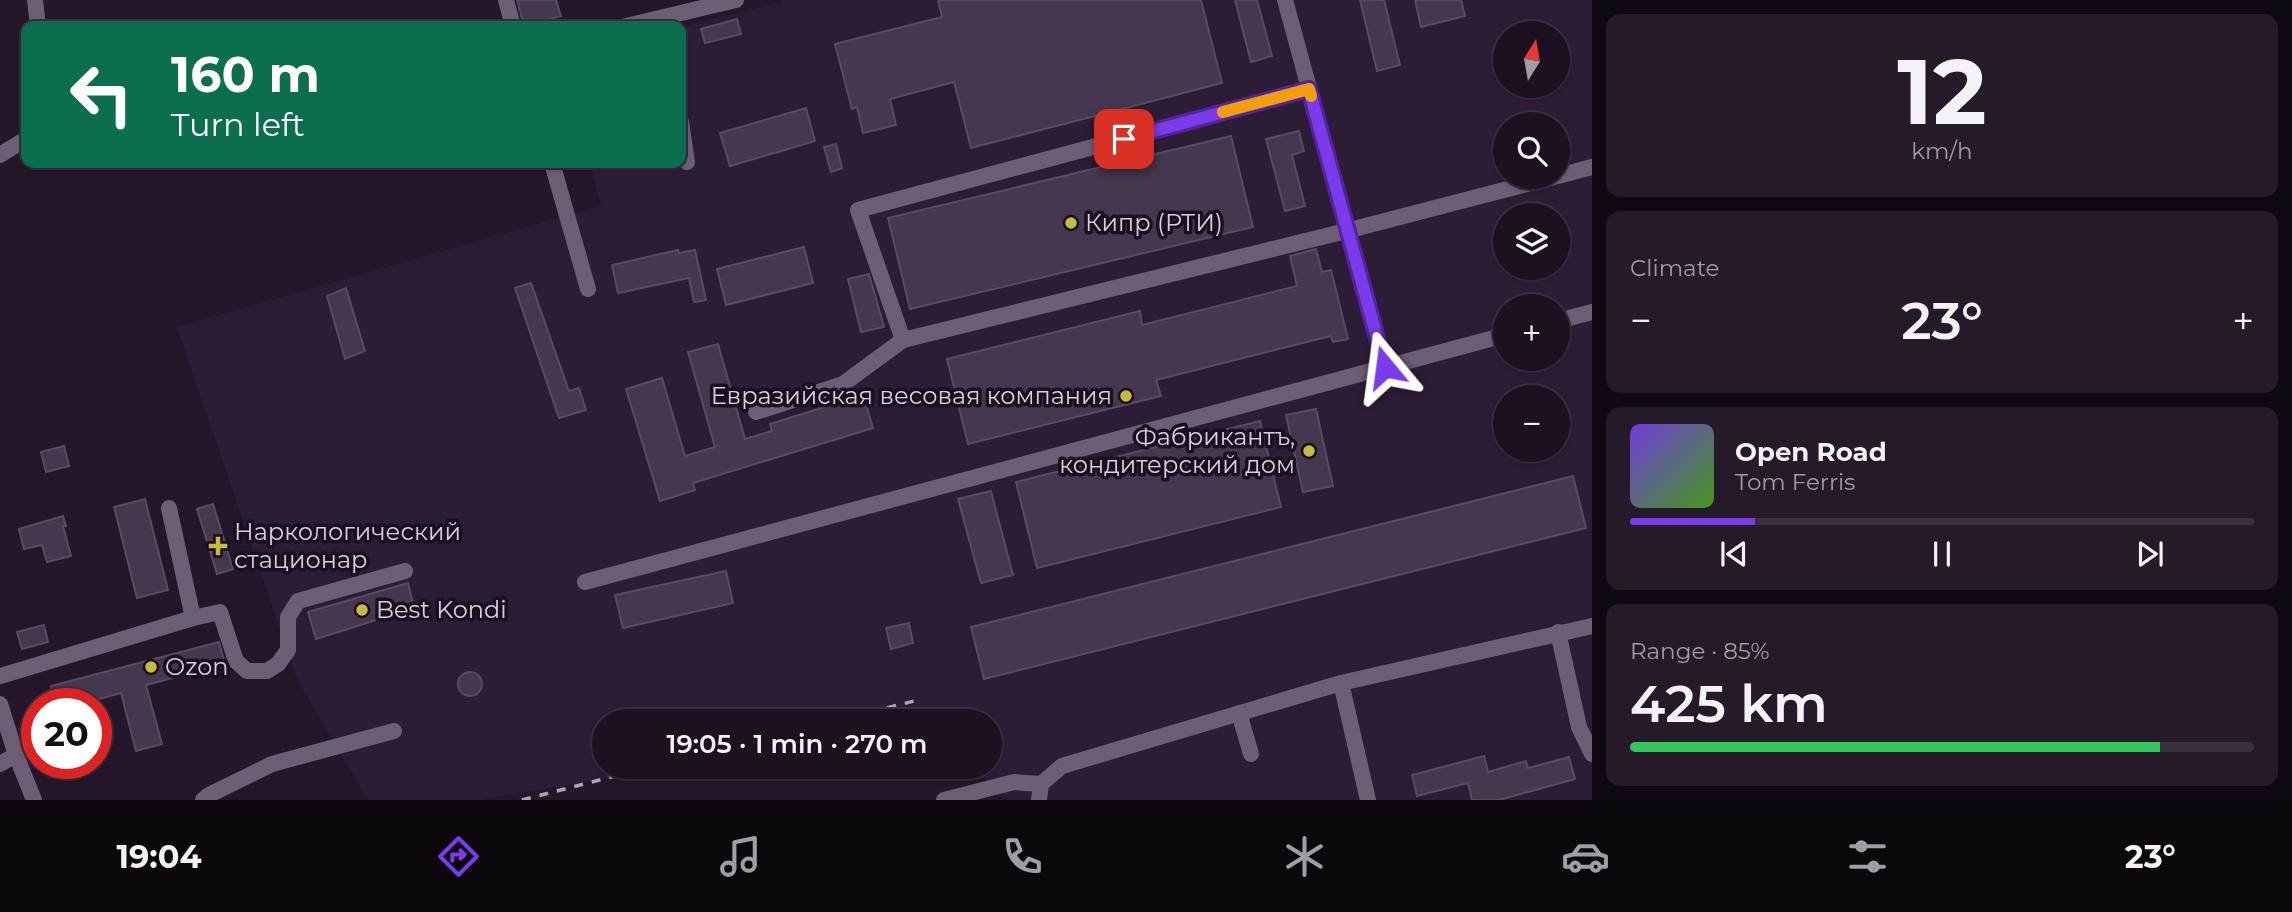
<!DOCTYPE html>
<meta charset="utf-8">
<style>
:root{--surface:#1b1120;--page:#241a29;--text:#f1f3f6;--muted:#a09da5;--line:#39313e;--accent:#7c3aed}
body{margin:0;font-family:Montserrat,sans-serif;background:var(--page);color:var(--text);height:100vh;display:flex;flex-direction:column;font-size:26px;white-space:nowrap}
*{box-sizing:border-box;margin:0}
p{font-size:23px;color:var(--muted)}
.icon{flex:none;width:38px;height:38px;fill:none;stroke:currentColor;stroke-width:2;stroke-linecap:round;stroke-linejoin:round}
.map{position:relative;flex:1;overflow:hidden}
.drawer{display:flex;flex-direction:column;gap:14px;padding:14px;background:#0f0912;width:700px}
.drawer>*{flex:none}
.banner{position:absolute;left:21px;top:21px;width:665px;height:147px;border-radius:14px;box-shadow:0 2px 5px #0004,0 0 0 2px var(--line);background:#0b6e4f;color:#fff;overflow:hidden}
.needle{width:46px;rotate:11deg}
.controls{position:absolute;left:1493px;top:21px;display:grid;gap:14px}
.controls a{display:grid;place-items:center;width:77px;height:77px;border-radius:50%;background:var(--surface);box-shadow:0 2px 5px #0004,0 0 0 2px var(--line);font-size:35px}
.speed{position:absolute;left:21px;top:688px;display:flex;gap:14px;font-size:35px;font-weight:700;text-align:center}
.speed>*{display:grid;place-content:center;width:91px;height:91px;border-radius:50%;background:var(--surface);box-shadow:0 2px 5px #0004,0 0 0 2px var(--line);line-height:1}
.speed .limit{border:10px solid #d22;background:#fff;color:#111}
.pin{position:absolute;display:grid;place-items:center;width:60px;height:60px;color:#fff;margin:-30px;border-radius:14px;box-shadow:0 4px 10px #0006}
.me{position:absolute;width:77px;margin:-38px;rotate:344deg;stroke-linejoin:round;filter:drop-shadow(0 0 5px #0008)}
.turn{display:flex;align-items:center;gap:24px;height:147px;padding:0 35px;font-size:32px}
.turn .icon{width:91px;height:91px;stroke-width:2.5}
.turn b{display:block;font-size:49px;line-height:60px}
.big{font-size:52px;font-weight:600;line-height:1.1}
.drawer .card{flex:1;display:flex;flex-direction:column;justify-content:center;gap:10px;min-width:0;padding:0 24px;border-radius:14px;background:var(--page)}
.drawer .dial{align-items:center;gap:0}
.dial b{font-size:91px;line-height:1}
.song{display:flex;align-items:center;gap:21px}
.cover{width:84px;height:84px;border-radius:10px;background:linear-gradient(135deg,hsl(260 70% 55%),hsl(100 70% 35%))}
.played{height:7px;border-radius:4px;background:linear-gradient(90deg,var(--accent) 20%,var(--line) 20%)}
.keys{display:flex;justify-content:space-around;direction:ltr}
.heat{display:flex;justify-content:space-between;align-items:center;font-size:38px;direction:ltr}
.charge{height:10px;border-radius:5px;background:linear-gradient(90deg,#34c759 85%,var(--line) 0)}
.trip{position:absolute;left:592px;top:709px;width:410px;height:70px;border-radius:35px;background:var(--surface);box-shadow:0 2px 5px #0004,0 0 0 2px var(--line);font-weight:600;line-height:70px;text-align:center}
.menu{display:flex;height:112px;justify-content:space-around;align-items:center;background:#0b070d;color:var(--muted)}
.menu .icon{width:49px;height:49px}
.menu .selected{color:var(--accent)}
.menu b{font-size:32px;color:var(--text)}
main{display:flex;flex:1;min-height:0}
.map>svg:first-child{display:block}
.built{fill:#2d1c36;fill-rule:evenodd}
.building{fill:#45374d;stroke:#594a61;stroke-width:2}
.lines{fill:none;stroke-linecap:round;stroke-linejoin:round}
.minor{stroke:#6d5e76;stroke-width:16}
.rail{stroke:#ada4b3;stroke-width:3.5;stroke-dasharray:9 9;stroke-linecap:butt}
.route-casing{stroke:#51269a;stroke-width:18}
.route{stroke:#7c3aed;stroke-width:12}
.slow{stroke:#f59e0b;stroke-width:12}
.poi-dot{fill:#c8bb3b;stroke:#1b0e22;stroke-width:2.5}
.labels{text-anchor:middle;stroke-width:7;stroke-linejoin:round;paint-order:stroke}
.poi-label{font-size:24px;fill:#d7cfdc;stroke:#1b0e22;text-anchor:start}
</style>
<main>
<div class="map">
<svg width="1592" height="800" viewBox="0 0 1592 800">
<rect width="100%" height="100%" fill="#24172b"/>
<!-- built -->
<path class="built" d="M782,0H1592V800H1008L973,767L989,766V721H604V766L673,767L477,800H368L297,679L177,327L601,206L590,163H681V27L782,2ZM1505,33H1558V86H1505ZM1505,124H1558V177H1505ZM1505,215H1558V268H1505ZM1505,306H1558V359H1505ZM1505,397H1558V450H1505Z"/>
<!-- building -->
<g class="building">
<path d="M517,0H556L561,16L524,26Z"/>
<path d="M938,0H1201L1222,83L971,148L954,82L890,99L896,125L863,133L857,107L852,109L835,44L942,17Z"/>
<path d="M1235,0H1257L1272,56L1251,62Z"/>
<path d="M1360,0H1384L1400,65L1377,71Z"/>
<path d="M1415,0H1461L1465,16L1421,27Z"/>
<path d="M737,19L741,34L705,43L701,29Z"/>
<path d="M806,108L815,141L730,166L720,133Z"/>
<path d="M1299,131L1304,151L1292,155L1305,206L1285,211L1266,139Z"/>
<path d="M1231,136L1253,227L910,309L888,218Z"/>
<path d="M836,144L842,168L831,172L824,147Z"/>
<path d="M804,247L813,283L726,305L717,269Z"/>
<path d="M1316,249L1322,272L1331,270L1348,339L1333,342L1331,336L1156,380L1161,396L968,444L947,359L1140,311L1142,325L1297,286L1290,256Z"/>
<path d="M678,250L679,253L695,250L706,300L694,302L689,278L618,293L612,265Z"/>
<path d="M869,274L884,327L861,332L848,279Z"/>
<path d="M531,283L569,391L579,388L586,410L559,418L515,288Z"/>
<path d="M346,288L365,351L345,359L327,296Z"/>
<path d="M718,344L745,439L772,431L770,424L863,395L873,428L693,483L695,490L660,501L626,389L662,378L685,456L715,447L688,352Z"/>
<path d="M1316,409L1333,486L1303,492L1286,415Z"/>
<path d="M1260,421L1281,507L1037,568L1016,482Z"/>
<path d="M64,446L69,466L46,472L41,452Z"/>
<path d="M1573,476L1586,528L984,679L971,627Z"/>
<path d="M991,491L1013,575L981,583L958,499Z"/>
<path d="M145,499L168,590L137,598L114,507Z"/>
<path d="M213,504L233,569L217,574L197,509Z"/>
<path d="M63,516L66,526H63L71,556L47,562L42,545L24,549L19,529Z"/>
<path d="M726,571L733,603L623,628L615,595Z"/>
<path d="M408,583L414,608L316,639L308,612Z"/>
<path d="M909,623L913,643L891,649L886,628Z"/>
<path d="M44,625L48,642L22,649L17,632Z"/>
<path d="M219,642L225,664L146,685L162,744L136,751L121,693L81,704H55L51,686Z"/>
<circle cx="470" cy="684" r="12"/>
<path d="M1484,756L1488,772L1526,761L1528,768L1569,757L1575,779L1499,800H1472L1468,783L1417,796L1412,775Z"/>
</g>
<g class="lines">
<!-- minor -->
<g class="minor">
<path d="M35,0L38,26"/>
<path d="M506,0L513,26"/>
<path d="M1285,0L1385,367"/>
<path d="M626,26L736,0"/>
<path d="M1309,89L858,210L903,340L1346,231L1554,177"/>
<path d="M681,122L687,162"/>
<path d="M0,155L26,139"/>
<path d="M552,163L588,289"/>
<path d="M1558,176L1592,167"/>
<path d="M1558,321L1592,312"/>
<path d="M756,412L843,384L903,340"/>
<path d="M585,582L1505,335"/>
<path d="M193,618L220,612L236,661L247,671H267L278,664L288,650V617L298,601L405,571"/>
<path d="M1558,632L1579,727L1592,754"/>
<path d="M0,676L193,618L169,508"/>
<path d="M1341,683L1368,800"/>
<path d="M0,704L16,755L34,800"/>
<path d="M1239,713L1251,754"/>
<path d="M0,764L16,755"/>
<path d="M203,800L209,795L272,764L394,731"/>
<path d="M944,800L1014,782L1041,784"/>
<path d="M1039,800L1041,784L1062,766L1341,683L1592,626"/>
</g>
<!-- rail -->
<g class="rail">
<path d="M835,721L914,701"/>
<path d="M522,800L654,766"/>
</g>
</g>
<g class="lines">
<defs>
<path id="route" d="M1124,139L1309,89L1385,367"/>
</defs>
<!-- route casing -->
<use href="#route" class="route-casing"/>
<!-- route -->
<use href="#route" class="route"/>
<!-- slow -->
<path class="slow" d="M1223,112L1309,89L1311,96"/>
</g>
<!-- markers -->
<g class="poi-dot">
<circle cx="1071" cy="223" r="7"/>
<circle cx="1126" cy="396" r="7"/>
<circle cx="1309" cy="451" r="7"/>
<path d="M214.5 535.5h7v7h7v7h-7v7h-7v-7h-7v-7h7z"/>
<circle cx="362" cy="610" r="7"/>
<circle cx="151" cy="667" r="7"/>
</g>
<g class="labels">
<!-- poi labels -->
<g class="poi-label">
<text x="1085" y="231">Кипр (РТИ)</text>
<text x="1112" y="404" text-anchor="end">Евразийская весовая компания</text>
<text x="1295" y="445" text-anchor="end">Фабрикантъ,<tspan x="1295" dy="28">кондитерский дом</tspan></text>
<text x="234" y="540">Наркологический<tspan x="234" dy="28">стационар</tspan></text>
<text x="376" y="618">Best Kondi</text>
<text x="165" y="675">Ozon</text>
</g>
</g>
</svg>
<div class="controls">
<a><svg class="needle" viewBox="-14 -14 28 28"><path d="M0-13l5 13h-10z" fill="#e53935"/><path d="M0 13l5-13h-10z" fill="#a09da5"/></svg></a>
<a><svg class="icon" aria-label="search" viewBox="0 0 24 24"><circle cx="10" cy="10" r="6"/><path d="M15 15l6 6"/></svg></a>
<a><svg class="icon" aria-label="layers" viewBox="0 0 24 24"><path d="M12 4l9 5-9 5-9-5zM3 14l9 5 9-5"/></svg></a>
<a>+</a>
<a>−</a>
</div>
<div class="speed"><div class="limit">20</div></div>
<div class="pin" style="left:1124px;top:139px;background:#d93025"><svg class="icon" aria-label="arrive" viewBox="0 0 24 24"><path d="M6 21V4h12l-3 4 3 4H6"/></svg></div>
<svg class="me" style="left:1385px;top:367px" viewBox="-20 -20 40 40"><path d="M0-17L14 15 0 8-14 15z" fill="#7c3aed" stroke="#fff" stroke-width="4"/></svg>
<div class="trip">19:05 · 1 min · 270 m</div>
<div class="banner">
<div class="turn"><svg class="icon" aria-label="left" viewBox="0 0 24 24"><path d="M17 20v-9H6M10 6l-5 5 5 5"/></svg><div><b>160 m</b>Turn left</div></div>
</div>
</div>
<section class="drawer">
<div class="card dial"><b>12</b><p>km/h</p></div>
<div class="card"><p>Climate</p>
<div class="heat"><a>−</a><b class="big">23°</b><a>+</a></div>
</div>
<div class="card">
<div class="song"><i class="cover"></i><div><b>Open Road</b><p>Tom Ferris</p></div></div>
<div class="played"></div>
<div class="keys"><svg class="icon" aria-label="previous" viewBox="0 0 24 24"><path d="M18 5L8 12l10 7zM5 5v14"/></svg><svg class="icon" aria-label="pause" viewBox="0 0 24 24"><path d="M8 5v14M16 5v14"/></svg><svg class="icon" aria-label="next" viewBox="0 0 24 24"><path d="M6 5l10 7-10 7zM19 5v14"/></svg></div>
</div>
<div class="card"><p>Range · 85%</p><b class="big">425 km</b><div class="charge"></div></div>
</section>
</main>
<nav class="menu">
<b>19:04</b>
<svg class="icon selected" aria-label="directions" viewBox="0 0 24 24"><path d="M12 3l9 9-9 9-9-9zM9 14v-3h6M13 9l2 2-2 2"/></svg>
<svg class="icon" aria-label="music" viewBox="0 0 24 24"><path d="M9 18V5l10-2v13"/><circle cx="6" cy="18" r="3"/><circle cx="16" cy="16" r="3"/></svg>
<svg class="icon" aria-label="phone" viewBox="0 0 24 24"><path d="M5 4h4l2 5-3 2q2 4 5 5l2-3 5 2v4C11 20 4 13 5 4z"/></svg>
<svg class="icon" aria-label="climate" viewBox="0 0 24 24"><path d="M12 3v18M4 7l16 10M4 17L20 7"/></svg>
<svg class="icon" aria-label="car" viewBox="0 0 24 24"><path d="M5 17H2v-5l4-1 3-4h7l3 4 3 1v5h-3M9 17h6M6 11h13"/><circle cx="7" cy="17" r="2"/><circle cx="17" cy="17" r="2"/></svg>
<svg class="icon" aria-label="filters" viewBox="0 0 24 24"><path d="M4 7h16M4 17h16"/><circle cx="9" cy="7" r="2"/><circle cx="15" cy="17" r="2"/></svg>
<b>23°</b>
</nav>
